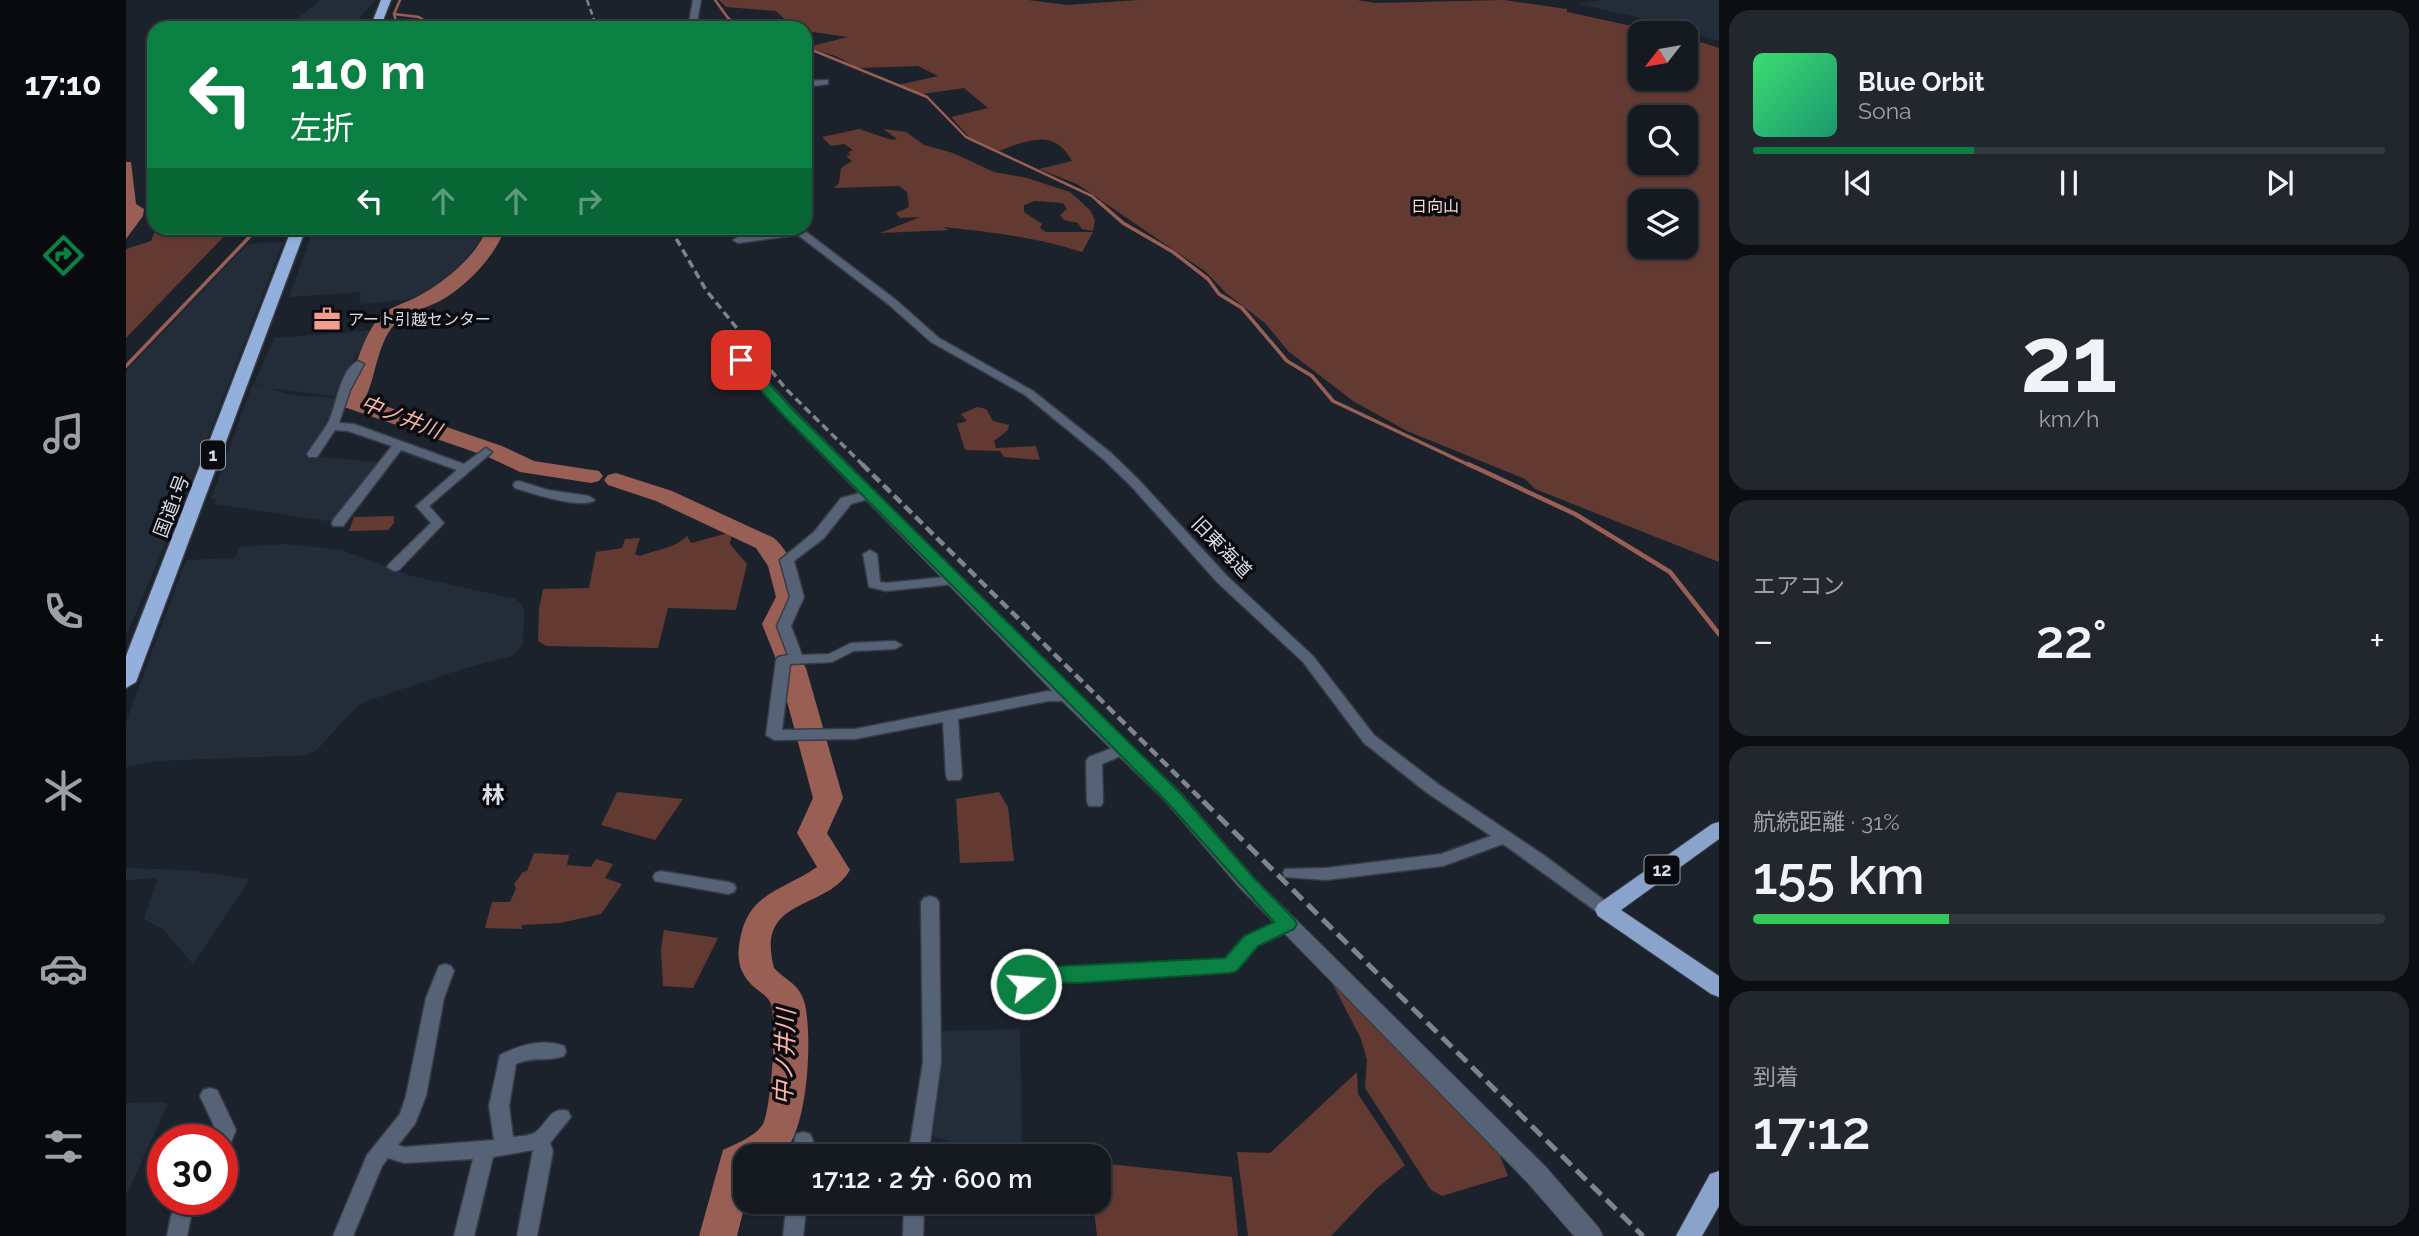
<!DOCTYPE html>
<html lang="ja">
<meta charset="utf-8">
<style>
:root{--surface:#151a21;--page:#22272e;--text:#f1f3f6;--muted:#9da1a5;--line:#34383f;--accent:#0b8043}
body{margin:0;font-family:Raleway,"Noto Sans JP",sans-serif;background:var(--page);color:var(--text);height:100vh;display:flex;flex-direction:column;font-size:26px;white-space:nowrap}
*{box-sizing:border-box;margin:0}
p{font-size:23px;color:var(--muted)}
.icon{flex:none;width:38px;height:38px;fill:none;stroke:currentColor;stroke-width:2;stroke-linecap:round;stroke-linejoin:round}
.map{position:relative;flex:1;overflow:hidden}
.details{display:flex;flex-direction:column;gap:10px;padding:10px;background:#0c0e12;width:700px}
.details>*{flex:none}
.top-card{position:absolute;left:21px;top:21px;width:665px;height:214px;border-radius:21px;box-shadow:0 2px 5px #0004,0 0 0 2px var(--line);background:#0b8043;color:#fff;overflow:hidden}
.needle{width:46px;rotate:239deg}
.fabs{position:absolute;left:1502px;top:21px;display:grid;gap:14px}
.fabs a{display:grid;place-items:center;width:70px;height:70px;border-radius:14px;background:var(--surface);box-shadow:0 2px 5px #0004,0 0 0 2px var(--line);font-size:35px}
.speed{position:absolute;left:21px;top:1124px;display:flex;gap:14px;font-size:35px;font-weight:700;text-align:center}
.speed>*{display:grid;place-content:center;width:91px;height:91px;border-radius:50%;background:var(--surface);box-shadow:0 2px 5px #0004,0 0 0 2px var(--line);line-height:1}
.speed .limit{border:10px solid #d22;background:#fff;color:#111}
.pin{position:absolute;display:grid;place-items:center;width:60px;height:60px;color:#fff;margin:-30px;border-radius:14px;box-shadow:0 4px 10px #0006}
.me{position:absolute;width:77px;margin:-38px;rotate:73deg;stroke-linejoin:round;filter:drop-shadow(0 0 5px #0008)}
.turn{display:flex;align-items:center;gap:24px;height:147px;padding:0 28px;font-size:32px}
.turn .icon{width:91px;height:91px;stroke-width:2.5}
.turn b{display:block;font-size:49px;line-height:60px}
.lanes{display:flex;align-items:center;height:66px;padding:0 28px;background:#0003;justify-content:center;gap:35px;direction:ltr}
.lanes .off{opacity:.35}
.big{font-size:52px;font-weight:600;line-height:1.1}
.details .card{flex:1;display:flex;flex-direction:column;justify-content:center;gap:10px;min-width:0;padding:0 24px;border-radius:21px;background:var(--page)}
.details .dial{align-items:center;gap:0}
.dial b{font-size:91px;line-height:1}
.song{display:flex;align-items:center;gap:21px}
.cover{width:84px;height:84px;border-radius:10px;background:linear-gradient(135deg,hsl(140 70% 55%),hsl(160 70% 35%))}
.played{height:7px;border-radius:4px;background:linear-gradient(90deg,var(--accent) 35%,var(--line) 35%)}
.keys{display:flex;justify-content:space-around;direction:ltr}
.heat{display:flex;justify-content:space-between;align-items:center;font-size:38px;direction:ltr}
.charge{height:10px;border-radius:5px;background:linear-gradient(90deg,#34c759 31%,var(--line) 0)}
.trip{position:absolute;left:607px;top:1144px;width:378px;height:70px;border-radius:21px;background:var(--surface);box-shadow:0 2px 5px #0004,0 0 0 2px var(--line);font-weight:600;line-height:70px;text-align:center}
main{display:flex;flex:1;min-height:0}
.menu{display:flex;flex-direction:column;width:126px;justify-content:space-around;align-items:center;background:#080a0d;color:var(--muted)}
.menu .icon{width:49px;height:49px}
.menu .active{color:var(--accent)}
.menu b{font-size:32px;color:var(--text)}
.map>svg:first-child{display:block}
.built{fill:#232d3a}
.green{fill:#633a32;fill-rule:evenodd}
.water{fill:#995f54}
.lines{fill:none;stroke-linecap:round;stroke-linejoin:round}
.stream-far2{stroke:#995f54;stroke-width:2.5}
.stream-far1{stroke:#995f54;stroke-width:3.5}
.stream{stroke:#995f54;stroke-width:4.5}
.river{fill:#995f54;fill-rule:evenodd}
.minor-casing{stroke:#363c46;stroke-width:3}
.tertiary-casing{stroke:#363c46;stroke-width:2}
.primary-casing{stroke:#363c46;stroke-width:2}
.trunk-casing{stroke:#363c46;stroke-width:3}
.minor{fill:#566276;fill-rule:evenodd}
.tertiary{fill:#566276;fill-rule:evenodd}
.primary{fill:#89a3cb;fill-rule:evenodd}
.trunk{fill:#93b0dc;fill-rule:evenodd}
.rail-far3{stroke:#7f848c;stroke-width:2.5;stroke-dasharray:6 3.5;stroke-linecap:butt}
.rail-far2{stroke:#7f848c;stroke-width:3.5;stroke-dasharray:8 4.5;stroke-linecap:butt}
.rail-far1{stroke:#7f848c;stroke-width:4.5;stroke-dasharray:10 5;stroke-linecap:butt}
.rail{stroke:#7f848c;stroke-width:5;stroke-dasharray:14 7;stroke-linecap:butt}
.route{fill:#0b8043;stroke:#07532c;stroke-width:2}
.labels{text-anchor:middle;stroke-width:7;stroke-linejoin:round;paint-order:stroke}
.far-park-label{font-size:16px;fill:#fad5cd;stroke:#090b10}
.far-poi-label{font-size:16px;fill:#d8dce3;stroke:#090b10;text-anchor:start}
.shield{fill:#090b10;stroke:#9a9da4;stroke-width:2}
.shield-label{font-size:18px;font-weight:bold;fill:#d8dce3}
.street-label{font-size:19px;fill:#d8dce3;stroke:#090b10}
.water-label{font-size:21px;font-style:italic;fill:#fcb4a6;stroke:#090b10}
.quarter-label{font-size:23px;font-weight:bold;fill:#d8dce3;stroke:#090b10}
.near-water-label{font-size:24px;font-style:italic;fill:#fcb4a6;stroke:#090b10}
</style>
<main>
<nav class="menu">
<b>17:10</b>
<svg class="icon active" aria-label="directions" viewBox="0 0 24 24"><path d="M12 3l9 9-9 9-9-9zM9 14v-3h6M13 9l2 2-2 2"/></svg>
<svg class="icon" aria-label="music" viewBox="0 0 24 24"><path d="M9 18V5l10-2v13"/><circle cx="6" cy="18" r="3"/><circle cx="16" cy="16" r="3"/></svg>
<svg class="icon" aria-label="phone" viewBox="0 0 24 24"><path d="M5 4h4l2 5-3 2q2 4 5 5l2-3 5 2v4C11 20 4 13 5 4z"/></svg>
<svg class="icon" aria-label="climate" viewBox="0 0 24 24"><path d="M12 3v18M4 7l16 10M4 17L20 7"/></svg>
<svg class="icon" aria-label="car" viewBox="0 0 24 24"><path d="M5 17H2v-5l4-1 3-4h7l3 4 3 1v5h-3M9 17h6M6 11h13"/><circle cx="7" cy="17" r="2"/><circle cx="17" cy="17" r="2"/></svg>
<svg class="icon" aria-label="filters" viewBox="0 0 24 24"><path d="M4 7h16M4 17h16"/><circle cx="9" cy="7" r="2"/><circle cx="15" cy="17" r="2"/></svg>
</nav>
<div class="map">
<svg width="1593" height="1236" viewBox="0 0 1593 1236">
<rect width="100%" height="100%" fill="#1c222c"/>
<!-- built -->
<g class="built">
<path d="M195,0H249L225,28H159Z"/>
<path d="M1475,0H1593V41L1536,23L1452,4Z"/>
<path d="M188,228H363L350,252L305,294L297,298L233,304L235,292L163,297Z"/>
<path d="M157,242L59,497L0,636V371L121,244Z"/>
<path d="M250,330L228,359L208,396L143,388L164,395L211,398L202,420L180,456L253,462L212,518L201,521L88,504L90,499H85L126,385L141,387L128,384L148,338Z"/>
<path d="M161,544L216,550L285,576L389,599L395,603L398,611L397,645L386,656L336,669L243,700L230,707L191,750L182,755L31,761L0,767V722L60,560L109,558L114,547Z"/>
<path d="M0,868L60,870L124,879L67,964L37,929L18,919L32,878L0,880Z"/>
<path d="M894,1029L896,1155L844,1147L805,1136L815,1058L813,1031Z"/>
<path d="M36,1102L42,1104L0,1196V1103Z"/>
</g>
<!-- green -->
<g class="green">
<path d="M593,0H902L941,5L1012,0H1231L1249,3L1378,0L1441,9V12L1538,33H1514V79H1559V37L1593,48V562L1409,489L1399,479L1281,431L1227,401L1162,351L1139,323L1100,293L1080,272L951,184L913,169L946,161C928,128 902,140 873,151L843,137L825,117L862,108L838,88L796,94L772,85L812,76L792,66L731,68L712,57L682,47L722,37L679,31V28H668L650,11L600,7ZM1514,117H1559V163H1514ZM1514,201H1559V247H1514Z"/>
<path d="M733,129L766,140L771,139L757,129L780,132L798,145L827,153L868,172L901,178L944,192L964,210L969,220L967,231L956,229L952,223L938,220L934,215L941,209L937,203L909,201L898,205V212L916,224L914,228L920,232H967L956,252C910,237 865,232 817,227L823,230L754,233L794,217L774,218L770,213L783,207L781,192L773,186L708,188L713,183L715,168L726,161L720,156L724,155L722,152L727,150L718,144L705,146L696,137Z"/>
<path d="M30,228H106L0,338V249L25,241Z"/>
<path d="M851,407L860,409L867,421L883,425L882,430L868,441L870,448L910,446L914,460L878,457L874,451L839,450L831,424L841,421L835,414Z"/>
<path d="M268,516V523L262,530L223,531L228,517Z"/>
<path d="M606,532L604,544L621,564L610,610L542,608L532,648L420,646L412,641L413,609L417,589L463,588L470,552L496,548L499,539L514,538L509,554L514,556C531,549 548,549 561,536L565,543Z"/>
<path d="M491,792L557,799L529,840L475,825Z"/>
<path d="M873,792L882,807L888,861L834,863L830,799Z"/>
<path d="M408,853L443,855L441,865L465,867L470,859L487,864L479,878L496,884L475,914L434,923L396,925V929L359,928L366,902H384L390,888L388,884L397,872L401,871Z"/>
<path d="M538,930L592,938L567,988L537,986L535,949Z"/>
<path d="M1201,973L1369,1143L1382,1176L1316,1196L1305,1190L1239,1088L1241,1060L1235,1039Z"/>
<path d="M1231,1072L1232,1094L1279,1165L1250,1189L1205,1236H1122L1111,1152L1144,1153Z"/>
<path d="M973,1163L1106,1177L1112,1236H971L967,1202H973Z"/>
</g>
<!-- water -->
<path class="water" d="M0,162H5L10,204L18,209L17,216L0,239Z"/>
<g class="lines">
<!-- stream-far2 -->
<g class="stream-far2">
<path d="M274,0L268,14L293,17L310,28"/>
<path d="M589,0L602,18L619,28"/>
<path d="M268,14L270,21"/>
<path d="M263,28L268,25"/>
<path d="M679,47L801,97L840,137L966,196L975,204"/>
</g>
<!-- stream-far1 -->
<g class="stream-far1">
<path d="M973,202L997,223L1047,252L1082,279L1093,294L1116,308L1161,361L1186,376L1207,401L1345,466"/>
<path d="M0,366L132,228"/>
</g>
<!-- stream -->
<path class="stream" d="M1342,464L1449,514L1544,572L1593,634"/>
<!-- river -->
<g class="river">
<path d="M361,228H379C370,256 339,288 312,302C299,308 278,315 269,324C251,343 250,377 239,399L376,446L408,461L473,471L477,476L473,481L465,483L394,472L360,456L218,407L215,402C229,375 233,343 252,319C259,309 278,303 289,298C316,284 351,257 361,228Z"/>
<path d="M490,473L546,491L648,538C666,554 670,574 676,597L662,624L673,653L667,660L676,662L680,668L717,798L701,833L724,870C699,912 629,896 648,968C658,979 671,983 677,998C688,1026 683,1143 652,1156C643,1160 628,1157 620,1157V1200L611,1236H573L597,1150C609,1144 629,1137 637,1124C645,1109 652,1017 644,1002C639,992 624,989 616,971C611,960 612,947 615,935C624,892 660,889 691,867L671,833L687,798L652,668L659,661L650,659L636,624L650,597L642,566L630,548L530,501L482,485L478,480L482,475Z"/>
</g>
<defs>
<g id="minor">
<path d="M567,0H575L570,28H562Z"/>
<path d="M699,80H702V84L679,87V81Z"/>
<path d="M664,228H675L770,300L813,338L907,391L985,453L1013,480L1101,576L1187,656L1248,735L1312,784L1419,856L1486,906L1489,910L1486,914L1480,916L1474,914L1377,844L1317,866L1200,880L1159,877L1157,873L1159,869L1200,868L1315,854L1365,836L1300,792L1238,743L1177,662L1091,582L1005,486L977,459L899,395L805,342L762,304L672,235L612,243L607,240L612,237L665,230Z"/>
<path d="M232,361L238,364L224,390L213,423L228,424L338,464L360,448L366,452L303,506L318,523L273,570L268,571L261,567L263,564L305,523L290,506L331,470L275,450L217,526H207L206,523L207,520L266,446L222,431L209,430L191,457H183L181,454C188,443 197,432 203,421C211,404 214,369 232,361Z"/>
<path d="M393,481L422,490L463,496L469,500C456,510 405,493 389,488L387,485L389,482Z"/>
<path d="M745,490L749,491L751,494L749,497L725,504L698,538L668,561L678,597L665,626L676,655L703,654L725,643L769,641L776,645L769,649L728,651L706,662L664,664L656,730L729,729L922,691L947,693L949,696L942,701H922L832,719L836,776L834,780H822L820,776L817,722L729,739L648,740L640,735L650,660L652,657L662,655L651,626L664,597L654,560L688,532L715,498Z"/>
<path d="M744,550L751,554L754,582L760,583L829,576L836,580L829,584L760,591L743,587L737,554Z"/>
<path d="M997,744L1002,745L1005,749L1002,753L976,764L977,802L975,806H963L961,802L960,761L963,757Z"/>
<path d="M535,871L602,882L608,884L610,888L608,892L602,894L529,881L527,877L529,873Z"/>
<path d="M804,896L810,898L813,902L815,1062L802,1157H782L797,1062L795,902L798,898Z"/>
<path d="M1162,918L1168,919L1171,924L1168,929L1131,946L1110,970L912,984L909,986L911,1005L908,1010L902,1012L896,1010L893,1005L891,984L901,972L1099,959L1119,936Z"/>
<path d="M319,964L325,966L328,971L318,998L300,1096L289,1124L272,1145L278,1147L368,1140L363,1106L374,1055C394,1045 416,1038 438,1046L440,1051L438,1056C421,1062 407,1056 390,1064L383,1106L387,1137C394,1136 405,1136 410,1132C421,1123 425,1106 442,1111L445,1117L424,1143L427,1151L411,1236H391L407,1150L367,1157L348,1236H328L347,1159L278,1163L262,1158L256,1166L227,1236H207L241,1155L274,1114L280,1096L300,998L313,966Z"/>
<path d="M84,1088L91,1090L110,1130L103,1147L96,1149V1139H87L90,1130L74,1096L77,1090Z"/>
<path d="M677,1132L684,1134L687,1140L685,1157H665L670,1134Z"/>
<path d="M53,1199H73L65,1216L61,1236H41L45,1216Z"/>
<path d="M661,1202H681L677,1236H657Z"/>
<path d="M778,1202H798L797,1236H777Z"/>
</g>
<path id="tertiary" d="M615,356L620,357L669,411L949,692L1054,792L1127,877L1419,1166L1473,1228L1477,1236H1448L1401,1182L1113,887L1040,802L935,700L659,417L610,363V357Z"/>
<g id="primary">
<path d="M1593,822V839L1495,910L1593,976V997L1585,994L1472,916L1469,910L1472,904L1586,824Z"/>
<path d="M1593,1171V1206L1576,1236H1550L1584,1174Z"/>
</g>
<g id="trunk">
<path d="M255,0H265L254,28H244Z"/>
<path d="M166,228H180L10,682L0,688V656Z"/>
</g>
</defs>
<!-- minor casing -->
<use href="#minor" class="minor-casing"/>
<!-- tertiary casing -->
<use href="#tertiary" class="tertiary-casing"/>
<!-- primary casing -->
<use href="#primary" class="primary-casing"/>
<!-- trunk casing -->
<use href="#trunk" class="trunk-casing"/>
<!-- minor -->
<use href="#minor" class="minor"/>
<!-- tertiary -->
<use href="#tertiary" class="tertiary"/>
<!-- primary -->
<use href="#primary" class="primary"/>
<!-- trunk -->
<use href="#trunk" class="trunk"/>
<!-- rail-far3 -->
<path class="rail-far3" d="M461,0L471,28"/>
<!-- rail-far2 -->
<path class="rail-far2" d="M544,228L580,290L660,389L738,466"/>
<!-- rail-far1 -->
<path class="rail-far1" d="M736,464L1079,803"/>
<!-- rail -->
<path class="rail" d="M1077,801L1517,1236"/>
</g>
<!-- route -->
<path class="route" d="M610,357H619L668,411L1054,793L1127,877L1168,919L1171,924L1168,929L1132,946L1111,971L1104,973L953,983L915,982L908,990H893L890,984L900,971L915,967L1099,958L1118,936L1148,922L1041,802L659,417L610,363Z"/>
<!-- icons -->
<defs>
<symbol id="office-bare" viewBox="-9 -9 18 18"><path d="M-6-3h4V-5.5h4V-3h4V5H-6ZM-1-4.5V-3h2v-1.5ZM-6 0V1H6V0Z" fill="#f49d8c" stroke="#090b10" stroke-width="2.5" paint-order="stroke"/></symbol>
</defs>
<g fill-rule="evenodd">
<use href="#office-bare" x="182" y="300" width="38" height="38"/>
</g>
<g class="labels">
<!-- far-park labels -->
<g class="far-park-label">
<text x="1309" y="212">日向山</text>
</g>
<!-- far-poi labels -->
<g class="far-poi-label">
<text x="222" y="325">アート引越センター</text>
</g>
<!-- shield labels -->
<g class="shield">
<rect x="75" y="440.5" width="24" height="29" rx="5"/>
<rect x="1518.5" y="855.5" width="35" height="29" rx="5"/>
</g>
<g class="shield-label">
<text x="87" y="461">1</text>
<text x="1536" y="876">12</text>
</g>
<!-- street labels -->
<g class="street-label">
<text transform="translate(45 506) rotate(-69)" y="7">国道1号</text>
<text transform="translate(1096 547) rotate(46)" y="7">旧東海道</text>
</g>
<!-- water labels -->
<g class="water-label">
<text transform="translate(275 417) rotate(21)" y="7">中ノ井川</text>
</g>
<!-- quarter labels -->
<g class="quarter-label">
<text x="367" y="803">林</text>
</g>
<!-- near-water labels -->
<g class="near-water-label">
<text transform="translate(659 1057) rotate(-88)" y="8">中ノ井川</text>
</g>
</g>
</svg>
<div class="fabs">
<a><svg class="needle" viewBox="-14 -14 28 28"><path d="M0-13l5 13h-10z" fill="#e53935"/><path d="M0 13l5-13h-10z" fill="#9da1a5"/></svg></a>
<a><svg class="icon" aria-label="search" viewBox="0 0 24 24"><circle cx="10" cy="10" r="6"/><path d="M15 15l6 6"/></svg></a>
<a><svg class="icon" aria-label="layers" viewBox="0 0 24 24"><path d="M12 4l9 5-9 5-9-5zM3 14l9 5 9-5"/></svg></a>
</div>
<div class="speed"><div class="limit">30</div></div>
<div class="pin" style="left:615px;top:360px;background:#d93025"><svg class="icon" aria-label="arrive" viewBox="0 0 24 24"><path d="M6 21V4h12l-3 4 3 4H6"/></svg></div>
<svg class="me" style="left:900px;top:984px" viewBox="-20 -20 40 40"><circle r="17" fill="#0b8043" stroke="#fff" stroke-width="3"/><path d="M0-11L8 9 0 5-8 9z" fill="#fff"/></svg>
<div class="trip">17:12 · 2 分 · 600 m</div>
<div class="top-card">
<div class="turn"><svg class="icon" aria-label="left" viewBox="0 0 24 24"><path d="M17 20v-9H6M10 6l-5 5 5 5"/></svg><div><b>110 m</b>左折</div></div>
<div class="lanes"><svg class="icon" aria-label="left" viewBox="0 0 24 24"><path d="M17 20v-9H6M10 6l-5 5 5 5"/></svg><svg class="icon off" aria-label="ahead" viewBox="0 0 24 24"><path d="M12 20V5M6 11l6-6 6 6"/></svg><svg class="icon off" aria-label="ahead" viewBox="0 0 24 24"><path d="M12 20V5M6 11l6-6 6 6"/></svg><svg class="icon off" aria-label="right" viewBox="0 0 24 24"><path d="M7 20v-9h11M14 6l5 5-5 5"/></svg></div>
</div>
</div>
<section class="details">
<div class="card">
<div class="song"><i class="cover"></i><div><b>Blue Orbit</b><p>Sona</p></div></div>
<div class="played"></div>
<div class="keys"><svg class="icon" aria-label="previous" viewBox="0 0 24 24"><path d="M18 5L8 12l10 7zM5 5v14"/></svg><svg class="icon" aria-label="pause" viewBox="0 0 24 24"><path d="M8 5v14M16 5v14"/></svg><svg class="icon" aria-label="next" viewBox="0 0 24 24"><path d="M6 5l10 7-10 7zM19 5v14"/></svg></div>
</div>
<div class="card dial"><b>21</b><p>km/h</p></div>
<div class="card"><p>エアコン</p>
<div class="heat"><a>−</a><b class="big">22°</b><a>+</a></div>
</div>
<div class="card"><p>航続距離 · 31%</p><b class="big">155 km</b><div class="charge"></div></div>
<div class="card"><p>到着</p><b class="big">17:12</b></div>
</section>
</main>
